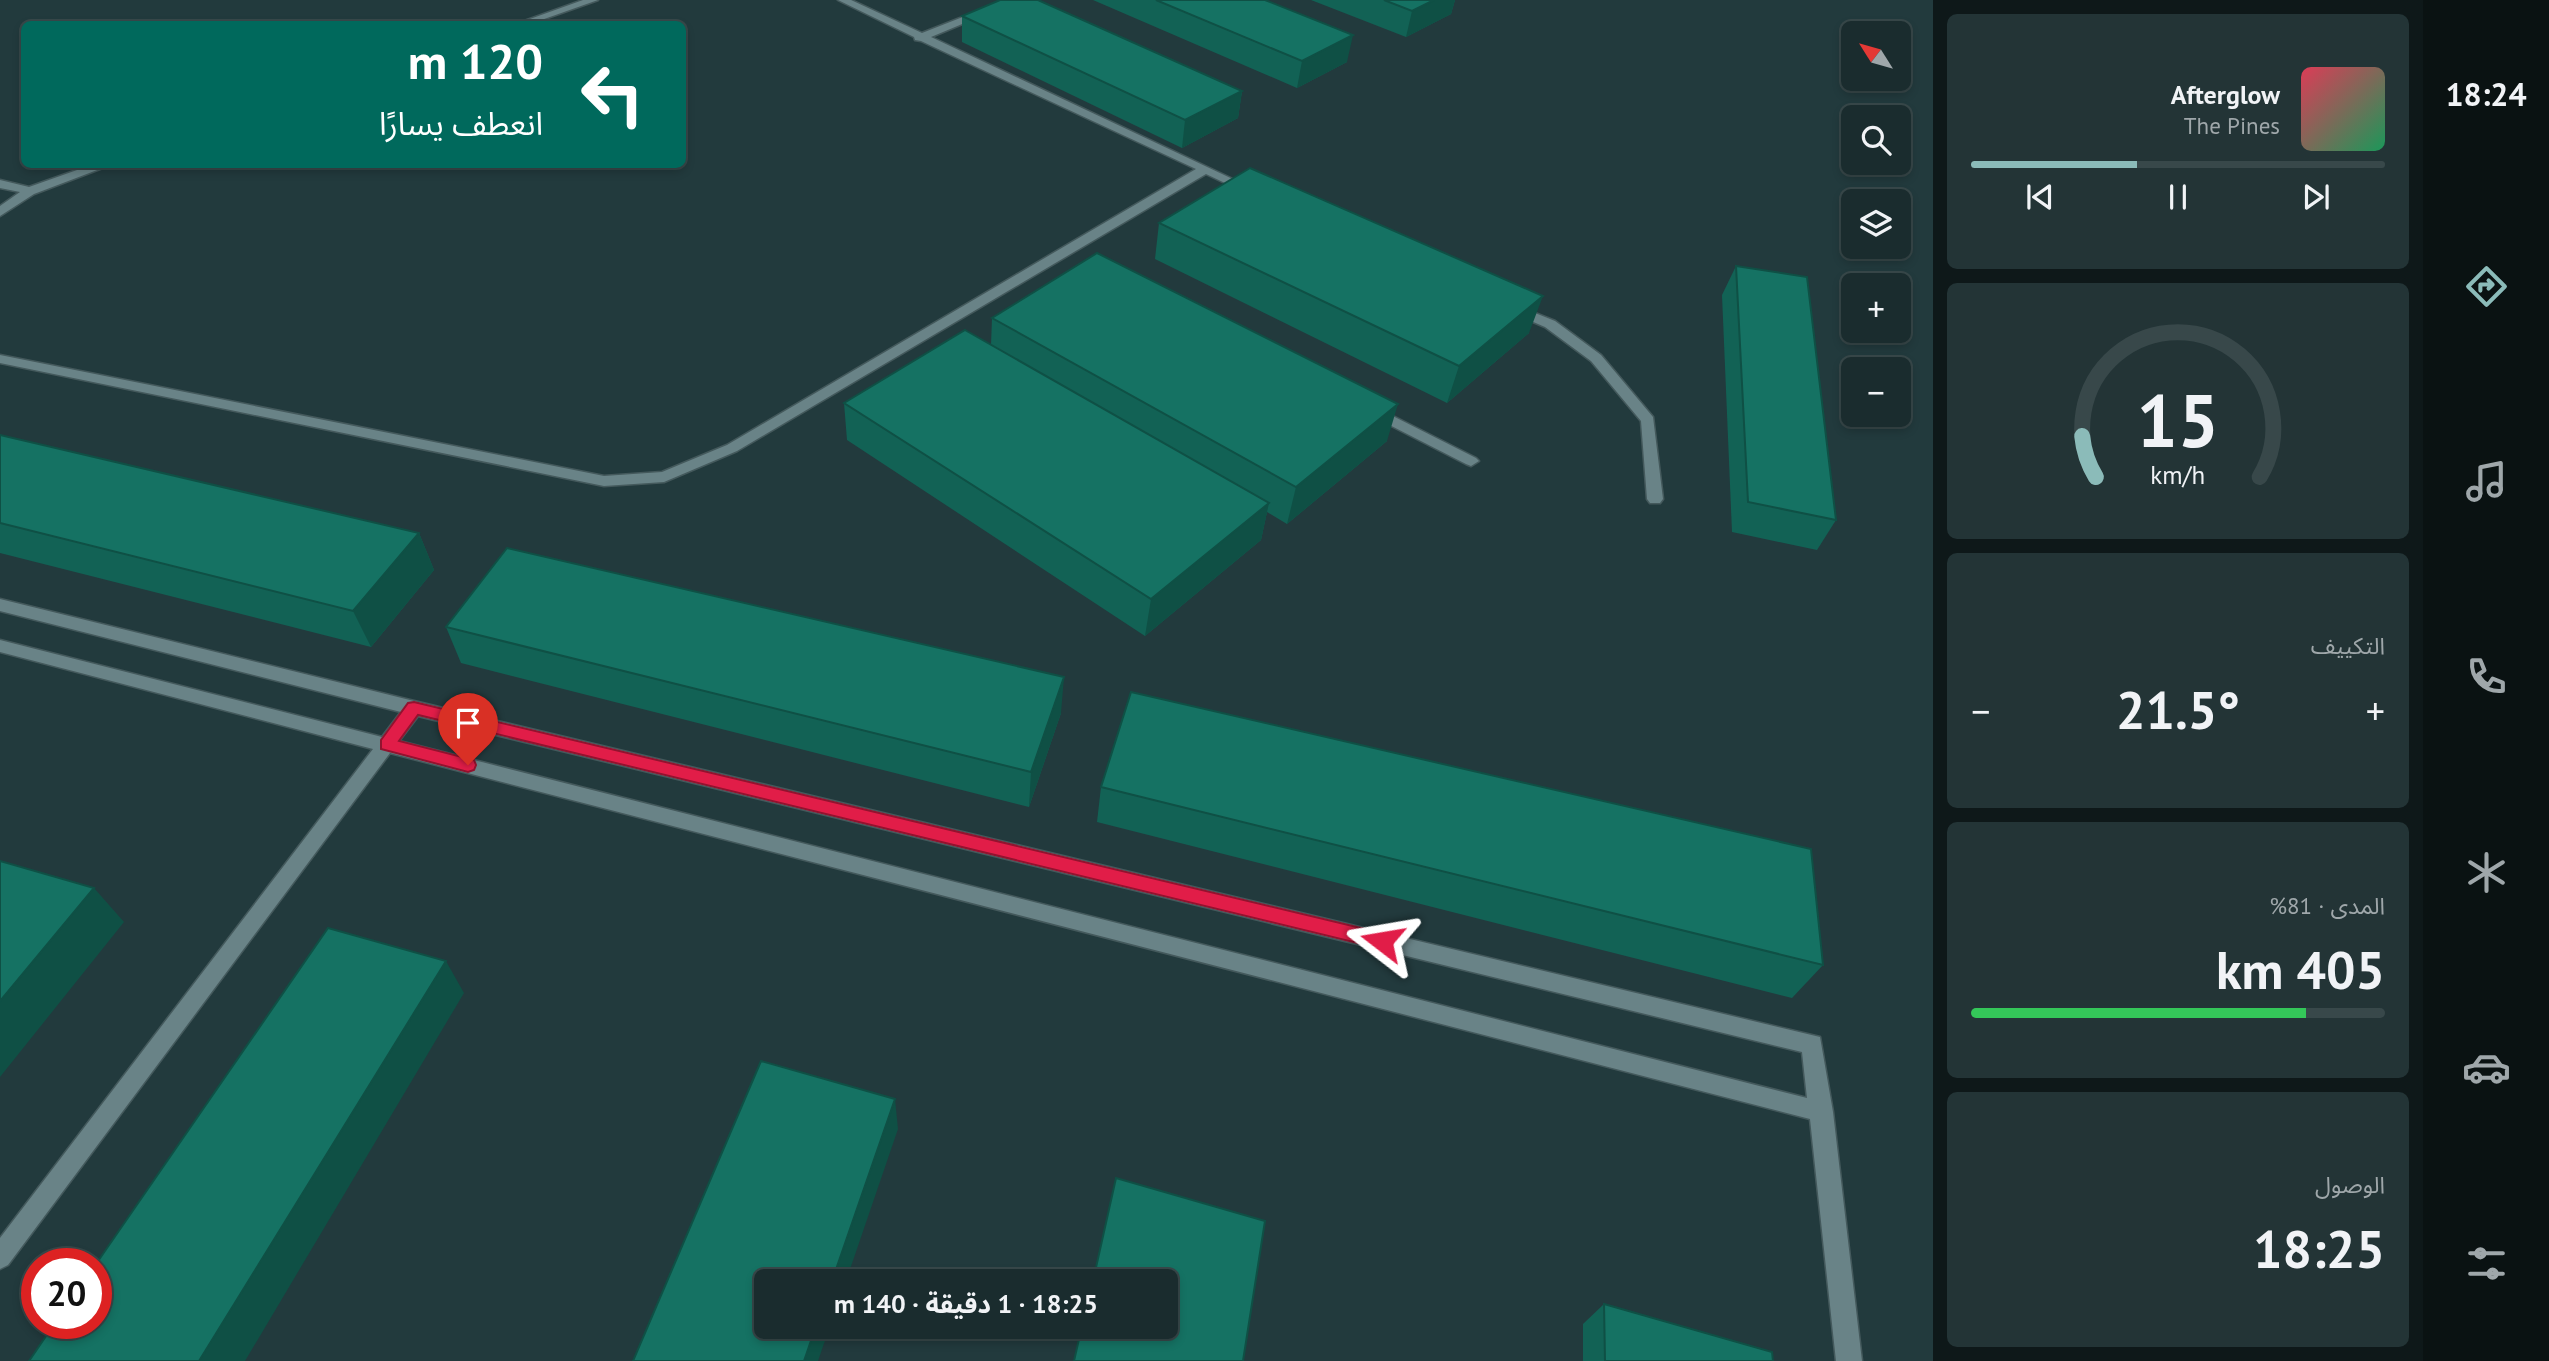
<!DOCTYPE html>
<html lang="ar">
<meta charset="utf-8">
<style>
:root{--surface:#1a2c2e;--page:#233436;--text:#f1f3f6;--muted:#9fa7aa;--line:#38484a;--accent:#8bbbb9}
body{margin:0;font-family:"PT Sans","Noto Sans Arabic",sans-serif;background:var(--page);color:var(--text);direction:rtl;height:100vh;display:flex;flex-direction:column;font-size:26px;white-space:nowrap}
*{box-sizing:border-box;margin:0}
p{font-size:23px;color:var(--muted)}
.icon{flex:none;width:38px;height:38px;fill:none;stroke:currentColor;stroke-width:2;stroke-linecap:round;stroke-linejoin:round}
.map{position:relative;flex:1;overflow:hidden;direction:ltr}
.sheet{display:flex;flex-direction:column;gap:14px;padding:14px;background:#0e1819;width:490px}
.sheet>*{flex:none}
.guide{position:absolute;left:21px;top:21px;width:665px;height:147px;border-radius:10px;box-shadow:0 4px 10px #0003,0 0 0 2px var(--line);direction:rtl;background:#00695c;color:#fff;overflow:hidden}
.needle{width:46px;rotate:307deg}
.fabs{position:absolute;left:1841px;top:21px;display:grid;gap:14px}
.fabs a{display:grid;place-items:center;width:70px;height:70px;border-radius:10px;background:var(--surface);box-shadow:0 4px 10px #0003,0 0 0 2px var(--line);font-size:35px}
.speed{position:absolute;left:21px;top:1248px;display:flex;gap:14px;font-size:35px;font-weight:700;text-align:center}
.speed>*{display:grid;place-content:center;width:91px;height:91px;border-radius:50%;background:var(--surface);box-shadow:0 4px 10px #0003,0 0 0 2px var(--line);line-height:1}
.speed .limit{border:10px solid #d22;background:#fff;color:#111}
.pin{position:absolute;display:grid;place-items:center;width:60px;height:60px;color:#fff;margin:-72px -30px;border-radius:50% 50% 50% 0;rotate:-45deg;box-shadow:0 0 7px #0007}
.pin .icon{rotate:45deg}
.me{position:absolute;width:77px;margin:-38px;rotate:284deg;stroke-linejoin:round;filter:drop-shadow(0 0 5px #0008)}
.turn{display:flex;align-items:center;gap:24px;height:147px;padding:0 28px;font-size:32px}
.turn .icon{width:91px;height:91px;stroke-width:2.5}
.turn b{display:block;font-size:49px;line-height:60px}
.big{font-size:52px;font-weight:700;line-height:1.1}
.sheet .card{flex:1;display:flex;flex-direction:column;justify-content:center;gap:10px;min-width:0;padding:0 24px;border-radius:10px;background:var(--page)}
.sheet .dial{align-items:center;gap:0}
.dial svg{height:182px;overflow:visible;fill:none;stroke:var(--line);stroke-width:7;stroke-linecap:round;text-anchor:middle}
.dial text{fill:var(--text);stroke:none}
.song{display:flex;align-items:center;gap:21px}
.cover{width:84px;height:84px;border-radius:10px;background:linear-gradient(135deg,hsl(350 70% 55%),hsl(150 70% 35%))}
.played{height:7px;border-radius:4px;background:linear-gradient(90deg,var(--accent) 40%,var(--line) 40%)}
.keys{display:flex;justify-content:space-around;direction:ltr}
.heat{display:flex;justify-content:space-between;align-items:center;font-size:38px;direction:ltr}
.charge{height:10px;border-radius:5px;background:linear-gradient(90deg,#34c759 81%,var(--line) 0)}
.trip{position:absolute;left:754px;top:1269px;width:424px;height:70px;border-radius:10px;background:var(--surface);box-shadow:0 4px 10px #0003,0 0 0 2px var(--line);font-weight:700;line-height:70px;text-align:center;direction:rtl}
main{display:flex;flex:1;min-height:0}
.tab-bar{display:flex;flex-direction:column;width:126px;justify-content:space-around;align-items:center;background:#0a1212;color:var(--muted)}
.tab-bar .icon{width:49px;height:49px}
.tab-bar .selected{color:var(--accent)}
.tab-bar b{font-size:32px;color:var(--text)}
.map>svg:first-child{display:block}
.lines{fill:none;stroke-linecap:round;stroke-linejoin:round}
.lane-casing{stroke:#44595c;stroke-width:3}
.lane{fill:#698387;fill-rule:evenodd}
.wall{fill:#126255}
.shaded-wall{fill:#0f5045}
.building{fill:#157263;stroke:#0f5045;stroke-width:2}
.route{fill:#e11d48;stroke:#92132f;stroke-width:2}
</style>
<main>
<nav class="tab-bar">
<b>18:24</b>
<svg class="icon selected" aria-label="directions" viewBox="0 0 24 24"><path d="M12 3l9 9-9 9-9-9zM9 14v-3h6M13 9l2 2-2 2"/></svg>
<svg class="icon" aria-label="music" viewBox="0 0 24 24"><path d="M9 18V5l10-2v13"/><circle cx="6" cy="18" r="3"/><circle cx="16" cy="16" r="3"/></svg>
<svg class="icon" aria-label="phone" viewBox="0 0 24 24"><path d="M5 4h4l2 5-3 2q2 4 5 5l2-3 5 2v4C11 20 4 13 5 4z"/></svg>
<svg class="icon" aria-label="climate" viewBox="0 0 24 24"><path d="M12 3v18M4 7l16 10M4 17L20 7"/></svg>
<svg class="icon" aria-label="car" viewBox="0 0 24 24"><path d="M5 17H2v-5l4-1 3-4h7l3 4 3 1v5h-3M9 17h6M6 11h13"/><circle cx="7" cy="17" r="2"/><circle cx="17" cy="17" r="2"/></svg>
<svg class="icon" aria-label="filters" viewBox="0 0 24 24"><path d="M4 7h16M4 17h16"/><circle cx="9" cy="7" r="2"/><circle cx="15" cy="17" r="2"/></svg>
</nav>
<section class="sheet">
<div class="card">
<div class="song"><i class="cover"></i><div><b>Afterglow</b><p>The Pines</p></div></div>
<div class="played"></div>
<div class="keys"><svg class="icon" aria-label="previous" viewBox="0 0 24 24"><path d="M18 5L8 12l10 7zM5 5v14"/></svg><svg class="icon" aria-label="pause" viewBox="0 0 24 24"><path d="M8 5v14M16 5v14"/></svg><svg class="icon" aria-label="next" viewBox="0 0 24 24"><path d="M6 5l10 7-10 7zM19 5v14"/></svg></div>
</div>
<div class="card dial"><svg viewBox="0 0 100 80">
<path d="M14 69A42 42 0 1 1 86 69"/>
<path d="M14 69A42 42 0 0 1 8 51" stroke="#8bbbb9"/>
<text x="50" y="56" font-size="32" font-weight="700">15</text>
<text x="50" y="72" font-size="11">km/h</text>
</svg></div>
<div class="card"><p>التكييف</p>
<div class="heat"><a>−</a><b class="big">21.5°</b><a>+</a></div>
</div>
<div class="card"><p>المدى · 81%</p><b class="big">405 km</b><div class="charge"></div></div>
<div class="card"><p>الوصول</p><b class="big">18:25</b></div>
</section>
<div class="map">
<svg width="1933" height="1361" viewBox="0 0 1933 1361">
<rect width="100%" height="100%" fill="#223a3d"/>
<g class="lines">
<defs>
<g id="lane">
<path d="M583,0H598L530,24H516Z"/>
<path d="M838,0H851L922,33L1006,0H1020L931,37L1256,190L1246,193L1206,174L737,451L664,482L604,486L0,363V355L604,476L662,472L727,445L1196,169L921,41L915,40L914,37Z"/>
<path d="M94,164H113L34,194L0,216V206L20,192L0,188V180L29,187Z"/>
<path d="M1515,305L1555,321L1601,355L1653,417L1663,499L1660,503H1650L1647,499L1641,421L1591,361L1545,327L1510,312L1508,309Z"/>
<path d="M1371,405L1476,458L1479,461L1471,466L1466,464L1366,413V407Z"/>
<path d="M0,599L414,701L1820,1037L1833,1112L1862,1361H1836L1810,1119L390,753L8,1265L0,1269V1238L373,749L0,652V640L382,737L401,712L0,611ZM418,716L1802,1052L1807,1098L399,741Z"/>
</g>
</defs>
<!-- lane casing -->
<use href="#lane" class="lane-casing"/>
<!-- lane -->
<use href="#lane" class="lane"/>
</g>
<!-- wall -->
<g class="wall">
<path d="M1093,0H1265L1347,62L1297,88Z"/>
<path d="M1311,0H1455L1451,14L1406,37Z"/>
<path d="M962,16L1242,91L1238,118L1182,148L962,42Z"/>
<path d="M1159,223L1529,333L1447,403L1155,259Z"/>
<path d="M1736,266L1836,520L1817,550L1732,532L1722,295Z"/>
<path d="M992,318L1387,441L1287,524L1267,512L1261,540L1145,636L847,440L844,403L991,345Z"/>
<path d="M0,435L419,533L434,570L371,647L0,553Z"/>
<path d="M446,627L1061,713L1029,807L461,663Z"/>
<path d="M1101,787L1823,965L1792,998L1097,822Z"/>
<path d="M1604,1304L1773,1361H1583V1324Z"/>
</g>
<!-- shaded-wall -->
<g class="shaded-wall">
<path d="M1434,0H1455L1451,14L1406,37L1412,11Z"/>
<path d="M1353,35L1347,62L1297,88L1302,61Z"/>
<path d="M1242,91L1238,118L1182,148L1185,120Z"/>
<path d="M1543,296L1529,333L1447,403L1459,366Z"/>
<path d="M1398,404L1387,441L1287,524L1296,487Z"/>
<path d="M1269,503L1261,540L1145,636L1151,599Z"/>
<path d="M419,533L434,570L371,647L353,611Z"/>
<path d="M1064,677L1061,713L1029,807L1031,772Z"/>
<path d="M94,888L124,922L0,1077V1001Z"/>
<path d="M446,961L464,993L245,1361H199Z"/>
<path d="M895,1099L898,1129L846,1281H832Z"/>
<path d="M816,1326H830L818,1361H804Z"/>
</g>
<!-- building -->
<g class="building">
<path d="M1000,0H1038L1242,91L1185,120L962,16Z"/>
<path d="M1156,0H1265L1353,35L1302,61Z"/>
<path d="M1384,0H1434L1412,11Z"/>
<path d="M1250,168L1543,296L1459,366L1159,223Z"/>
<path d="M1097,253L1398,404L1296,487L992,318Z"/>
<path d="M1736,266L1807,277L1836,520L1748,502Z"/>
<path d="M965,330L1269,503L1151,599L844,403Z"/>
<path d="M0,435L419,533L353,611L0,523Z"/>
<path d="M507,548L1064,677L1031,772L446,627Z"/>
<path d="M1131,692L1811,849L1823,965L1101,787Z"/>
<path d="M0,861L94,888L0,1001Z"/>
<path d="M328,928L446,961L199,1361H29L55,1323H96V1264Z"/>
<path d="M761,1061L895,1099L832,1281H766V1326H816L804,1361H633Z"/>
<path d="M1116,1178L1265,1221L1243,1361H1074L1082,1326H1166V1281H1093Z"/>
<path d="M1604,1304L1772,1352L1773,1361H1605Z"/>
</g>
<!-- route -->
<path class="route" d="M414,702L1382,933L1389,935L1391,941L1389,947L1382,949L418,715L399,741L474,760L476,765L474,770L468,772L381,749V740L408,703Z"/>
</svg>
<div class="fabs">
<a><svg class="needle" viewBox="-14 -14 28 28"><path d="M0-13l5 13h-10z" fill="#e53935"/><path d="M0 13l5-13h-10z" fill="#9fa7aa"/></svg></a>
<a><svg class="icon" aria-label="search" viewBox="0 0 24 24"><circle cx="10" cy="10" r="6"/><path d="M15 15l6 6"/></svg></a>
<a><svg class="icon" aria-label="layers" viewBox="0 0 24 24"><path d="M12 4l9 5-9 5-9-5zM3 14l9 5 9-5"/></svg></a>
<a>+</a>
<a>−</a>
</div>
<div class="speed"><div class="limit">20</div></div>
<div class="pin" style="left:468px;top:765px;background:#d93025"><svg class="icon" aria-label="arrive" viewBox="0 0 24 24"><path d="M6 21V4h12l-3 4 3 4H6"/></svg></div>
<svg class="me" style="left:1382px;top:941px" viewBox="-20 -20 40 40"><path d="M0-17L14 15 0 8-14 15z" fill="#e11d48" stroke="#fff" stroke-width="4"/></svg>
<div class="trip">18:25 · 1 دقيقة · 140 m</div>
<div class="guide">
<div class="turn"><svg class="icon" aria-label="left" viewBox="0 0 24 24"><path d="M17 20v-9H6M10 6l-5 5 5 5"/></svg><div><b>120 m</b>انعطف يسارًا</div></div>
</div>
</div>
</main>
